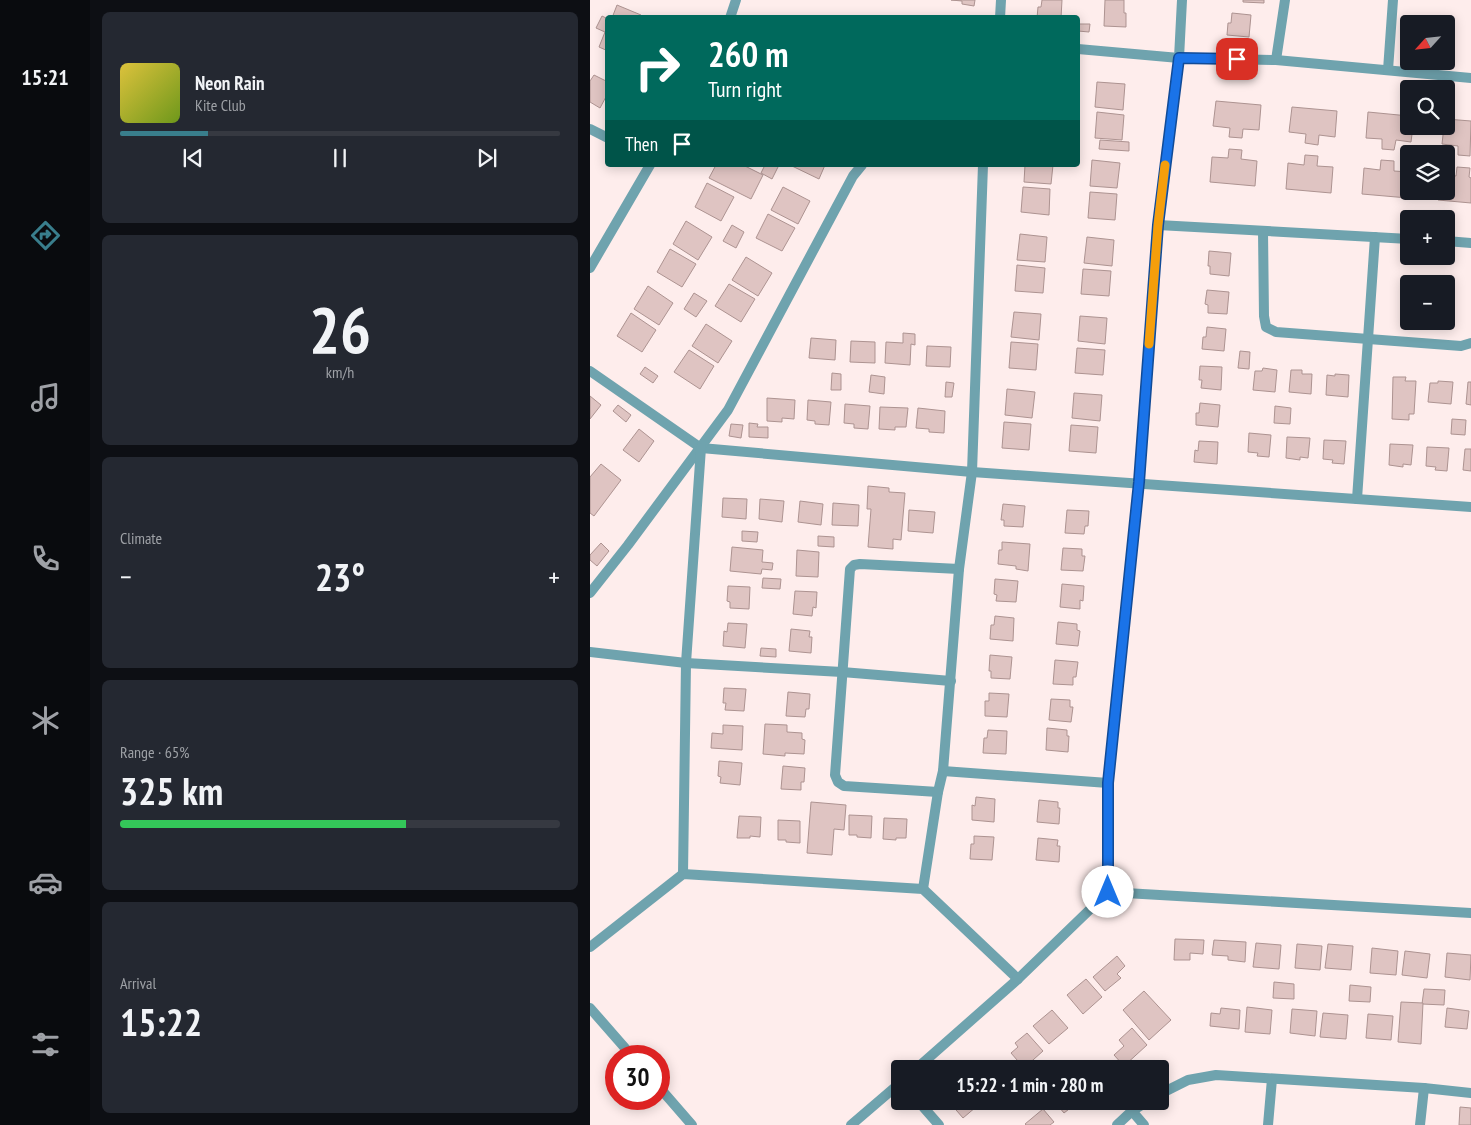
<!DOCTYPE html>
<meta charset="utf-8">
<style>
:root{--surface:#171b24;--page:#242831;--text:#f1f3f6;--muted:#9ea1a6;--line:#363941;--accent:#397e8c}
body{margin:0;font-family:"PT Sans Narrow",sans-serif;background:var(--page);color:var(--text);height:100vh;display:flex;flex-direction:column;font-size:19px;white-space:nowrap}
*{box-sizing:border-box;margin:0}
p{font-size:16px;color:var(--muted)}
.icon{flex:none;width:28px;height:28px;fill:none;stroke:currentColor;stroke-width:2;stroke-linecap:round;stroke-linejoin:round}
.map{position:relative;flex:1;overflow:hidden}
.side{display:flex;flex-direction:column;gap:12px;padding:12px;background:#0d0f14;width:500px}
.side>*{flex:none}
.top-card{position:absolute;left:15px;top:15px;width:475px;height:152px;border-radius:5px;box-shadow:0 2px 12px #0003;background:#00695c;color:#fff;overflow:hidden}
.needle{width:32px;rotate:243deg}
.controls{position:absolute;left:810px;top:15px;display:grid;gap:10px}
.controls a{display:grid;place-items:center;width:55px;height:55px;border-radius:5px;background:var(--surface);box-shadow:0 2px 12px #0003;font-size:25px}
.speed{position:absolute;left:15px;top:1045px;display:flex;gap:10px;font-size:25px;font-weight:700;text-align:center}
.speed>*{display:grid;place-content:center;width:65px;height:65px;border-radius:50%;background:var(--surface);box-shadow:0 2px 12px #0003;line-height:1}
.speed .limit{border:8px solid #d22;background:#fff;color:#111}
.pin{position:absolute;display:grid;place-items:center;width:42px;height:42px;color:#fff;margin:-21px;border-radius:10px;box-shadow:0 2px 8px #0006}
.me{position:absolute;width:55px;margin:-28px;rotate:0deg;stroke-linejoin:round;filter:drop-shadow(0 0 4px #0008)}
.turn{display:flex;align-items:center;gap:18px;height:105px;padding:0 20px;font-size:22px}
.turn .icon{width:65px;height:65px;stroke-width:2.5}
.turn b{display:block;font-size:35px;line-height:42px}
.then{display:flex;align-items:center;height:48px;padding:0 20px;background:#0003;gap:10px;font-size:19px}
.big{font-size:38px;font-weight:800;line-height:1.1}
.side .tile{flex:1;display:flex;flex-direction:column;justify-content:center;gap:8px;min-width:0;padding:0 18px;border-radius:8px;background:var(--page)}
.side .dial{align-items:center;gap:0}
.dial b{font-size:65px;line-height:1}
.song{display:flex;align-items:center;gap:15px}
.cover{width:60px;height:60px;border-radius:8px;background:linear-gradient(135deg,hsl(50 70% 55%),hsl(80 70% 35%))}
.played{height:5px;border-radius:2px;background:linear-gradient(90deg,var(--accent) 20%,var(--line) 20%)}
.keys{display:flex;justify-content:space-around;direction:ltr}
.heat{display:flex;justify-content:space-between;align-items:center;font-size:28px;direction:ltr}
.charge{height:8px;border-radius:4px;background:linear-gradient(90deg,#34c759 65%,var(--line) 0)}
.trip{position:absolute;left:301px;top:1060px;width:278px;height:50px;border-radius:5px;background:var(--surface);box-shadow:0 2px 12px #0003;font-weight:800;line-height:50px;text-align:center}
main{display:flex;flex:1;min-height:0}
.dock{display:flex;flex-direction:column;width:90px;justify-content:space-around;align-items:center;background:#090b0e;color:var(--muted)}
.dock .icon{width:35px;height:35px}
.dock .selected{color:var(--accent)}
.dock b{font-size:22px;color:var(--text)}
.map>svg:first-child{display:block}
.building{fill:#dfc4c2;stroke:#ad9391}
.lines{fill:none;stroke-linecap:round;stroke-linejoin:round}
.minor{stroke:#6fa3ae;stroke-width:10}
.route-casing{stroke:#114b97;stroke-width:12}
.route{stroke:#1a73e8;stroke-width:9}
.slow{stroke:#f59e0b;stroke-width:9}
</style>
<main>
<nav class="dock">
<b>15:21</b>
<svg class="icon selected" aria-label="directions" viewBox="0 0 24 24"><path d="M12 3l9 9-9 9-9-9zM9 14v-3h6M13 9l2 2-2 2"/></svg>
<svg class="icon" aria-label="music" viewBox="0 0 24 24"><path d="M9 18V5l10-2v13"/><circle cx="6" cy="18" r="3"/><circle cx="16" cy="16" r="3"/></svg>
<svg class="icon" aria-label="phone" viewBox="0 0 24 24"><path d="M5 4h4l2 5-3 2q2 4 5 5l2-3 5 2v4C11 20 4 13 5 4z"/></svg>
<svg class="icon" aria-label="climate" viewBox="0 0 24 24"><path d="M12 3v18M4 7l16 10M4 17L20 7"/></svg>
<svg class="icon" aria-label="car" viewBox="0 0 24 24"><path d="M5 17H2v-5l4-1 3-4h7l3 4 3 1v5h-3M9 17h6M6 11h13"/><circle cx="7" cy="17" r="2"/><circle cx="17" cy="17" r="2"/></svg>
<svg class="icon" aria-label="filters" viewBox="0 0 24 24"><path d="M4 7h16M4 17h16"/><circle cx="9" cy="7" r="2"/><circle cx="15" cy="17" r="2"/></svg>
</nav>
<section class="side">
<div class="tile">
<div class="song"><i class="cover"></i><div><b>Neon Rain</b><p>Kite Club</p></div></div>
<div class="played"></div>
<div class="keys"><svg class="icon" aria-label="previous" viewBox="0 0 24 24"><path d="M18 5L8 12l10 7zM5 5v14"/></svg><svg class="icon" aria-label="pause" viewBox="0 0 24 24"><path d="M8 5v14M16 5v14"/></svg><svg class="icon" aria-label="next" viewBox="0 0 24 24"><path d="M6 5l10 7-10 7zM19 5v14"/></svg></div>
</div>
<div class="tile dial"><b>26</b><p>km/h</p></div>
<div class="tile"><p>Climate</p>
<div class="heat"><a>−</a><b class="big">23°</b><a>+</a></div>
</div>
<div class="tile"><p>Range · 65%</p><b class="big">325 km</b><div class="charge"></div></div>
<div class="tile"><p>Arrival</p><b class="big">15:22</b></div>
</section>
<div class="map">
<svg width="881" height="1125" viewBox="0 0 881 1125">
<rect width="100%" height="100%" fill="#feedec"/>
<!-- building -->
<g class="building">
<path d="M361,0H385L384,6L372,4V1Z"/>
<path d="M452,0H472L471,18H447L448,7H451Z"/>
<path d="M515,0H534V13H536V27L514,26Z"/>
<path d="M653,0H674V3L653,2Z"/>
<path d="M27,5L51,15L50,18H22Z"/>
<path d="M642,13L661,15L659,37L637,35L638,23H641Z"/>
<path d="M12,16L18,19V51L9,47L15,32L6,28Z"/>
<path d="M488,24H500L499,32L488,31Z"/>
<path d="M4,75L18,82V93L10,108L0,102V81Z"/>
<path d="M507,82L535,84L533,110L505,107Z"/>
<path d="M626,101L671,105L669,130L653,129L652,138L639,137L640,128L623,126Z"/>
<path d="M702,107L747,111L745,137L729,135L728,145L715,143L716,134L699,132Z"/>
<path d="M507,112L534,115L532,140L505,138Z"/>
<path d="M778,112L819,116V126H823L821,142L806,140L804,150L792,149V139L776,138Z"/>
<path d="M856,119L881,121L880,156L868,155V146L852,144L854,126H856Z"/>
<path d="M510,140L539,142V151L509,149Z"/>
<path d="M639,149L652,150L651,159L667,161L665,186L620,182L622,157L638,158Z"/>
<path d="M715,155L728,156L727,166L743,167L741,193L696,189L698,163L714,165Z"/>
<path d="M502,160L530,163L527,188L500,186Z"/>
<path d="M791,160L804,161V171L819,172L818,198L772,194L774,168L790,170Z"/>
<path d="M126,165H153L173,175L161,199L119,178Z"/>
<path d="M175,165H189L182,179L171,173Z"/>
<path d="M202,165H235L229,179L202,166Z"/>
<path d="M435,165H463L461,184L434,182Z"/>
<path d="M867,167L880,168L879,177L881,178V203L848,200L849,191H856V175L866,176Z"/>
<path d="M117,183L144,197L131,221L105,207Z"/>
<path d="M193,187L220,201L208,224L181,210Z"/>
<path d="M433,187L460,189L459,215L431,212Z"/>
<path d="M500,192L527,194L525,220L498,218Z"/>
<path d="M178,214L205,228L192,251L166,238Z"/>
<path d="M96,221L122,237L108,260L83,244Z"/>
<path d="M142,225L154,232L146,248L133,241Z"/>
<path d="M430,234L457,237L455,262L427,260Z"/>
<path d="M497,237L524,240L522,266L494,263Z"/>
<path d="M80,249L106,264L92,287L67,272Z"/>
<path d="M619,251L641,253L639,276L620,274V266H618Z"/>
<path d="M156,257L182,273L168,296L142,280Z"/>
<path d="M427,265L455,268L453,293L425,291Z"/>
<path d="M493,269L521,271L519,296L491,294Z"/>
<path d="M139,284L165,299L151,322L125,306Z"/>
<path d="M58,286L83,303L69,325L44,309Z"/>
<path d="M617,290L639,292L637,314L618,313V305L615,304Z"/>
<path d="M104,293L117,301L106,317L94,309Z"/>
<path d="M424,312L451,314L449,340L421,337Z"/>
<path d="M41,313L66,330L52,352L27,336Z"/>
<path d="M490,316L517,318L515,344L488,341Z"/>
<path d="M116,324L142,341L128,363L102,346Z"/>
<path d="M617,327L636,329L634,351L612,349L613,337H616Z"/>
<path d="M313,333L325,334V345L321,344L320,365L295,363L296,342L313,343Z"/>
<path d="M221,338L246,340L245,360L219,358Z"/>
<path d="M261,341L285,342V363L260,362Z"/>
<path d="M421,342L448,344L446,370L419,368Z"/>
<path d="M337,346L361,347L360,367L336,366Z"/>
<path d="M487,348L515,350L513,375L485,373Z"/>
<path d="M99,350L124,366L110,389L84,372Z"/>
<path d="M650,351L660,352L659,369L648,368Z"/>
<path d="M610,366L632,367L631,390L611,388L612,380H609Z"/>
<path d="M55,367L68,376L63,383L50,374Z"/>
<path d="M673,368L687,370L685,392L663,390L665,371H672Z"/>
<path d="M701,370H712V374H722L721,394L699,392Z"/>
<path d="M242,373L251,374V390H241Z"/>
<path d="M745,374L759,375L758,397L736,395L737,375L745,376Z"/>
<path d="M281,375L295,377L294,394L279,392Z"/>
<path d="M803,377H816L815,381H826L824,414H819V420L802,419Z"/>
<path d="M848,381L863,382L861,404L838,402L840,383H848Z"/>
<path d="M356,382L364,383L362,397H355Z"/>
<path d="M878,382H881V405L876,404Z"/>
<path d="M417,389L445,392L442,418L415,415Z"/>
<path d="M484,393L512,395L510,421L482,418Z"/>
<path d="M0,396L11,405L0,419Z"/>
<path d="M177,398L205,400L204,419L192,418V422L177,421Z"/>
<path d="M218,400L241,402L239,425L225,424V421L217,420Z"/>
<path d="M610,403L630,405L628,427L606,425V413H609Z"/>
<path d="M255,404L280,406L278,429L264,428V424L254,423Z"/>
<path d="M28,405L41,415L36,422L23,411Z"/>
<path d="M685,406L701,408L700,424L684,423Z"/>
<path d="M290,407L318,408L316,427H305V430L289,429Z"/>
<path d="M328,408L355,411L354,433L339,432V429L326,428Z"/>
<path d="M862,419L876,420L875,435L861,434Z"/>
<path d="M414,422L441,424L439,450L412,448Z"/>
<path d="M159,423L168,424L167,427H178V438L159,437Z"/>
<path d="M141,424L153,425L151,438L139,436Z"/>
<path d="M481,425L508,427L506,453L479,451Z"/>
<path d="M49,429L64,441L49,462L33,450Z"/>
<path d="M659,433L681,435L679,457L667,456L668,453L658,452Z"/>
<path d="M697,437L720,438L718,458L710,457V460L696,458Z"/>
<path d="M734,440L756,441L754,464L742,463L743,460L733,459Z"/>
<path d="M609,441L628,442L627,464L604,462L605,450L608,451Z"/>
<path d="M800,444L823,445L821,465L813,464V467L799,465Z"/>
<path d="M837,447L859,448L857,471L845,470L846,467L836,466Z"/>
<path d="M875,449H881V471L873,470Z"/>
<path d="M11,464L31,480L4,516L0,513V477Z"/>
<path d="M278,486L299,488V492L315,493L311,540L303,539V549L278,547L281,509H277Z"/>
<path d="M133,498L157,499L156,519L132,517Z"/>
<path d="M170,499L194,501L192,522L169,519Z"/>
<path d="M210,501L233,504L231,525L208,522Z"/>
<path d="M243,503L269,505L268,526L242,525Z"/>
<path d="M413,504L435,506L433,527L414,526V520H411Z"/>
<path d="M319,510L345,512L343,533L318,531Z"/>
<path d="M477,510L499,511L498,526H495L494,534L475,533Z"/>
<path d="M152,531L168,532L167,542L152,541Z"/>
<path d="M228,536L244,537V547L228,546Z"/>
<path d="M412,542L440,544L438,571L426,569V566L408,564L409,550H412Z"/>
<path d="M11,543L19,551L7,566L0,560V555Z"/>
<path d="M142,547L173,550L172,562L183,563L182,570L172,569L171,574L140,571Z"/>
<path d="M473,548L492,549V556H495L493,571L471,570Z"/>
<path d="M207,550L229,552L228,577L206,576Z"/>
<path d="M173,578L191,579L190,589L172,588Z"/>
<path d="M405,579L428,581L426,602L406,601L407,595L404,594Z"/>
<path d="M472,584L494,586L493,601L490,600V609L470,607Z"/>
<path d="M138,586L160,587L159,609L140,608V602L137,601Z"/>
<path d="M205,591L227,592L226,608L223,607L222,616L203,614Z"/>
<path d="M405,616L424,618L423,641L400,639L401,625H404Z"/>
<path d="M468,622L487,624V630L490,631L488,646L466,644Z"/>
<path d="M138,623L157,624L155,648L133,646L134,631L137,632Z"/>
<path d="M201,629L220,631L219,637H222L221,653L199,651Z"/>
<path d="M171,648L186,649V657L170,656Z"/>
<path d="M400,655L422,657L420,679L401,678V671H399Z"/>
<path d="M465,660L488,662L486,677H483V685L463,684Z"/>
<path d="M134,688L156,689L154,711L135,710L136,703H133Z"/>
<path d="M198,692L220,694L219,709H216L215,717L196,716Z"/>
<path d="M399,693L419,694L417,717L395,716V701H399Z"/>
<path d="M461,699L480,700V707H483L481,722L459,720Z"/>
<path d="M175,724L197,725V732L212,733V739L215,740L214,754L195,753V756L173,754Z"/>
<path d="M133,725L153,726L152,750L121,748L122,733L133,734Z"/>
<path d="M457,728L477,730V736H479L478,752L456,750Z"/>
<path d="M398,730L417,731L416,754L393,753L394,738H397Z"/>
<path d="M129,761L152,763L150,785L130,783L131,777L128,776Z"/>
<path d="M193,766L215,768L214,782H211V790L191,789Z"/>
<path d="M386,797L405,799L404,822L382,820V805L385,806Z"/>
<path d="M449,800L468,802V808H470L469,824L447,822Z"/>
<path d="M221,802L256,805L254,830L244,829L242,855L217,853Z"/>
<path d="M259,815L282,816L281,838L267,837V835H259Z"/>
<path d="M149,816L171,817L170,837L160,836V838H147Z"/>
<path d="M294,818L317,819L316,838H306V840L293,839Z"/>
<path d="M188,820L210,821V843L196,842V840H188Z"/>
<path d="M384,836L404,837L402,860L380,859L381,844H384Z"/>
<path d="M448,838L468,840L467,846H470L469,862L446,860Z"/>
<path d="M585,939L614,940L613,954L600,953V960H584Z"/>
<path d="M624,940L656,942L655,962L638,960V956L622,955Z"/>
<path d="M666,943L691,945L689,969L663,967Z"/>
<path d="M707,944L732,946L730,970L705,968Z"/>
<path d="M738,944L763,946L761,970L735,968Z"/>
<path d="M782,948L808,951L806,975L780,973Z"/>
<path d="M815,951L840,954L837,978L812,975Z"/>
<path d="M857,953L881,955L880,980L855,977Z"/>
<path d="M527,956L535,966L527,974L531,978L515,991L503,977Z"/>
<path d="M496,979L512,997L493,1014L477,995Z"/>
<path d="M684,982L704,984V999L683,998Z"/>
<path d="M760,985L781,987L780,1002L759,1001Z"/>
<path d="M834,989L855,990L854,1005L832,1004Z"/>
<path d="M554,991L581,1020L559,1040L533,1010Z"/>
<path d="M811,1002L833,1003L831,1044L808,1042Z"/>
<path d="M657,1007L682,1010L680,1034L655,1032Z"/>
<path d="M631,1008L650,1010L649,1029L620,1026L621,1013L630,1014Z"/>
<path d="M857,1008L879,1011L877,1029L855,1027Z"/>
<path d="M702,1009L727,1011L725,1036L700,1033Z"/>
<path d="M462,1010L478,1028L459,1044L443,1026Z"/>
<path d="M733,1013L758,1015L756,1039L730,1037Z"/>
<path d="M778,1014L803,1016L801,1040L776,1038Z"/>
<path d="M542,1028L557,1045L534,1066L524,1055L534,1046L529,1040Z"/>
<path d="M437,1033L453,1051L434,1068L421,1053L428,1047L425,1043Z"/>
<path d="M506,1060L514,1069H497Z"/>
<path d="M411,1061L419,1069H395L401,1064L404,1067Z"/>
<path d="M362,1101H384L382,1103L386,1107L373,1118L360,1103Z"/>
<path d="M464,1101H492L484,1108L483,1106L474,1113Z"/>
<path d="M870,1107L881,1108V1125H869Z"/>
<path d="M453,1109L464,1122L460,1125H436L435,1124Z"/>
</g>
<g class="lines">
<!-- minor -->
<g class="minor">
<path d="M140,18L146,0"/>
<path d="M410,18L411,0"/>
<path d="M488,49L589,58L686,60L881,78"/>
<path d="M686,60L695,0"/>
<path d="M798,70L803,0"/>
<path d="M0,129L18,138"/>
<path d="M568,225L819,239"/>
<path d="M673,231L674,316L676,327L686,332L871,346L881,343"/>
<path d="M856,241L881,243"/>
<path d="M0,268L60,165"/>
<path d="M0,371L111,448L382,472L881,507"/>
<path d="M767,499L785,237"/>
<path d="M0,593L38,545L138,410L263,176L272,165"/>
<path d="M0,652L96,663L252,672L361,681"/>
<path d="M353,771L518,783"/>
<path d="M348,792L254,786L248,782L245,775L260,569L264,565L270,564L369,569"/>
<path d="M93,874L96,663L111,448"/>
<path d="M333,889L348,792L353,771L369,569L382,472L393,165"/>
<path d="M518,892L881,913"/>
<path d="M0,947L93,874L333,889L428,979"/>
<path d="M0,1008L42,1056"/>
<path d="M326,1069L428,979L518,892V783L549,483L568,225L589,58L592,0"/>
<path d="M69,1087L102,1125"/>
<path d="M570,1094L598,1080L626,1075L834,1088L881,1093"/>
<path d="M328,1101L349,1125"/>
<path d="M542,1111L554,1125"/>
<path d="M261,1125L310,1083"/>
<path d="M527,1125L542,1111L558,1101"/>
<path d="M678,1125L682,1079"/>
<path d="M830,1125L834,1088"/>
</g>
</g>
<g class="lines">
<defs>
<path id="route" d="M518,892V783L549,482L568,225L589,58L647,59"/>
</defs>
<!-- route casing -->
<use href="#route" class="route-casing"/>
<!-- route -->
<use href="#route" class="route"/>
<!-- slow -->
<path class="slow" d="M559,344L568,225L575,165"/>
</g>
</svg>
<div class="controls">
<a><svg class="needle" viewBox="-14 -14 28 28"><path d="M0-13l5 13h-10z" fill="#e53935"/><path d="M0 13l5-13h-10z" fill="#9ea1a6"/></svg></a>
<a><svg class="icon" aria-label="search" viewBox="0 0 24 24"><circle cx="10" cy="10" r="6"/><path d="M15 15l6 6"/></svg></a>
<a><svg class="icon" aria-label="layers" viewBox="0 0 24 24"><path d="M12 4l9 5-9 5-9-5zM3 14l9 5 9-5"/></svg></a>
<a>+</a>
<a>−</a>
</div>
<div class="speed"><div class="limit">30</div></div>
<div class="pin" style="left:647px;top:59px;background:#d93025"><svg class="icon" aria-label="arrive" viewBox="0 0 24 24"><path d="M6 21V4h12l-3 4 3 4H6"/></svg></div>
<svg class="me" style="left:518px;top:892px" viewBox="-20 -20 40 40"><circle r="19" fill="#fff"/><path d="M0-13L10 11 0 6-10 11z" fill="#1a73e8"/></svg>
<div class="trip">15:22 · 1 min · 280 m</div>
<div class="top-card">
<div class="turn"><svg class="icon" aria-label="right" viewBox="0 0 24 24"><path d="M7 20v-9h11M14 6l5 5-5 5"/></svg><div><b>260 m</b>Turn right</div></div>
<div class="then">Then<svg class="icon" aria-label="arrive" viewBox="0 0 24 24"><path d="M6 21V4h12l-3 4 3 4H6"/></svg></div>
</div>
</div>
</main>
